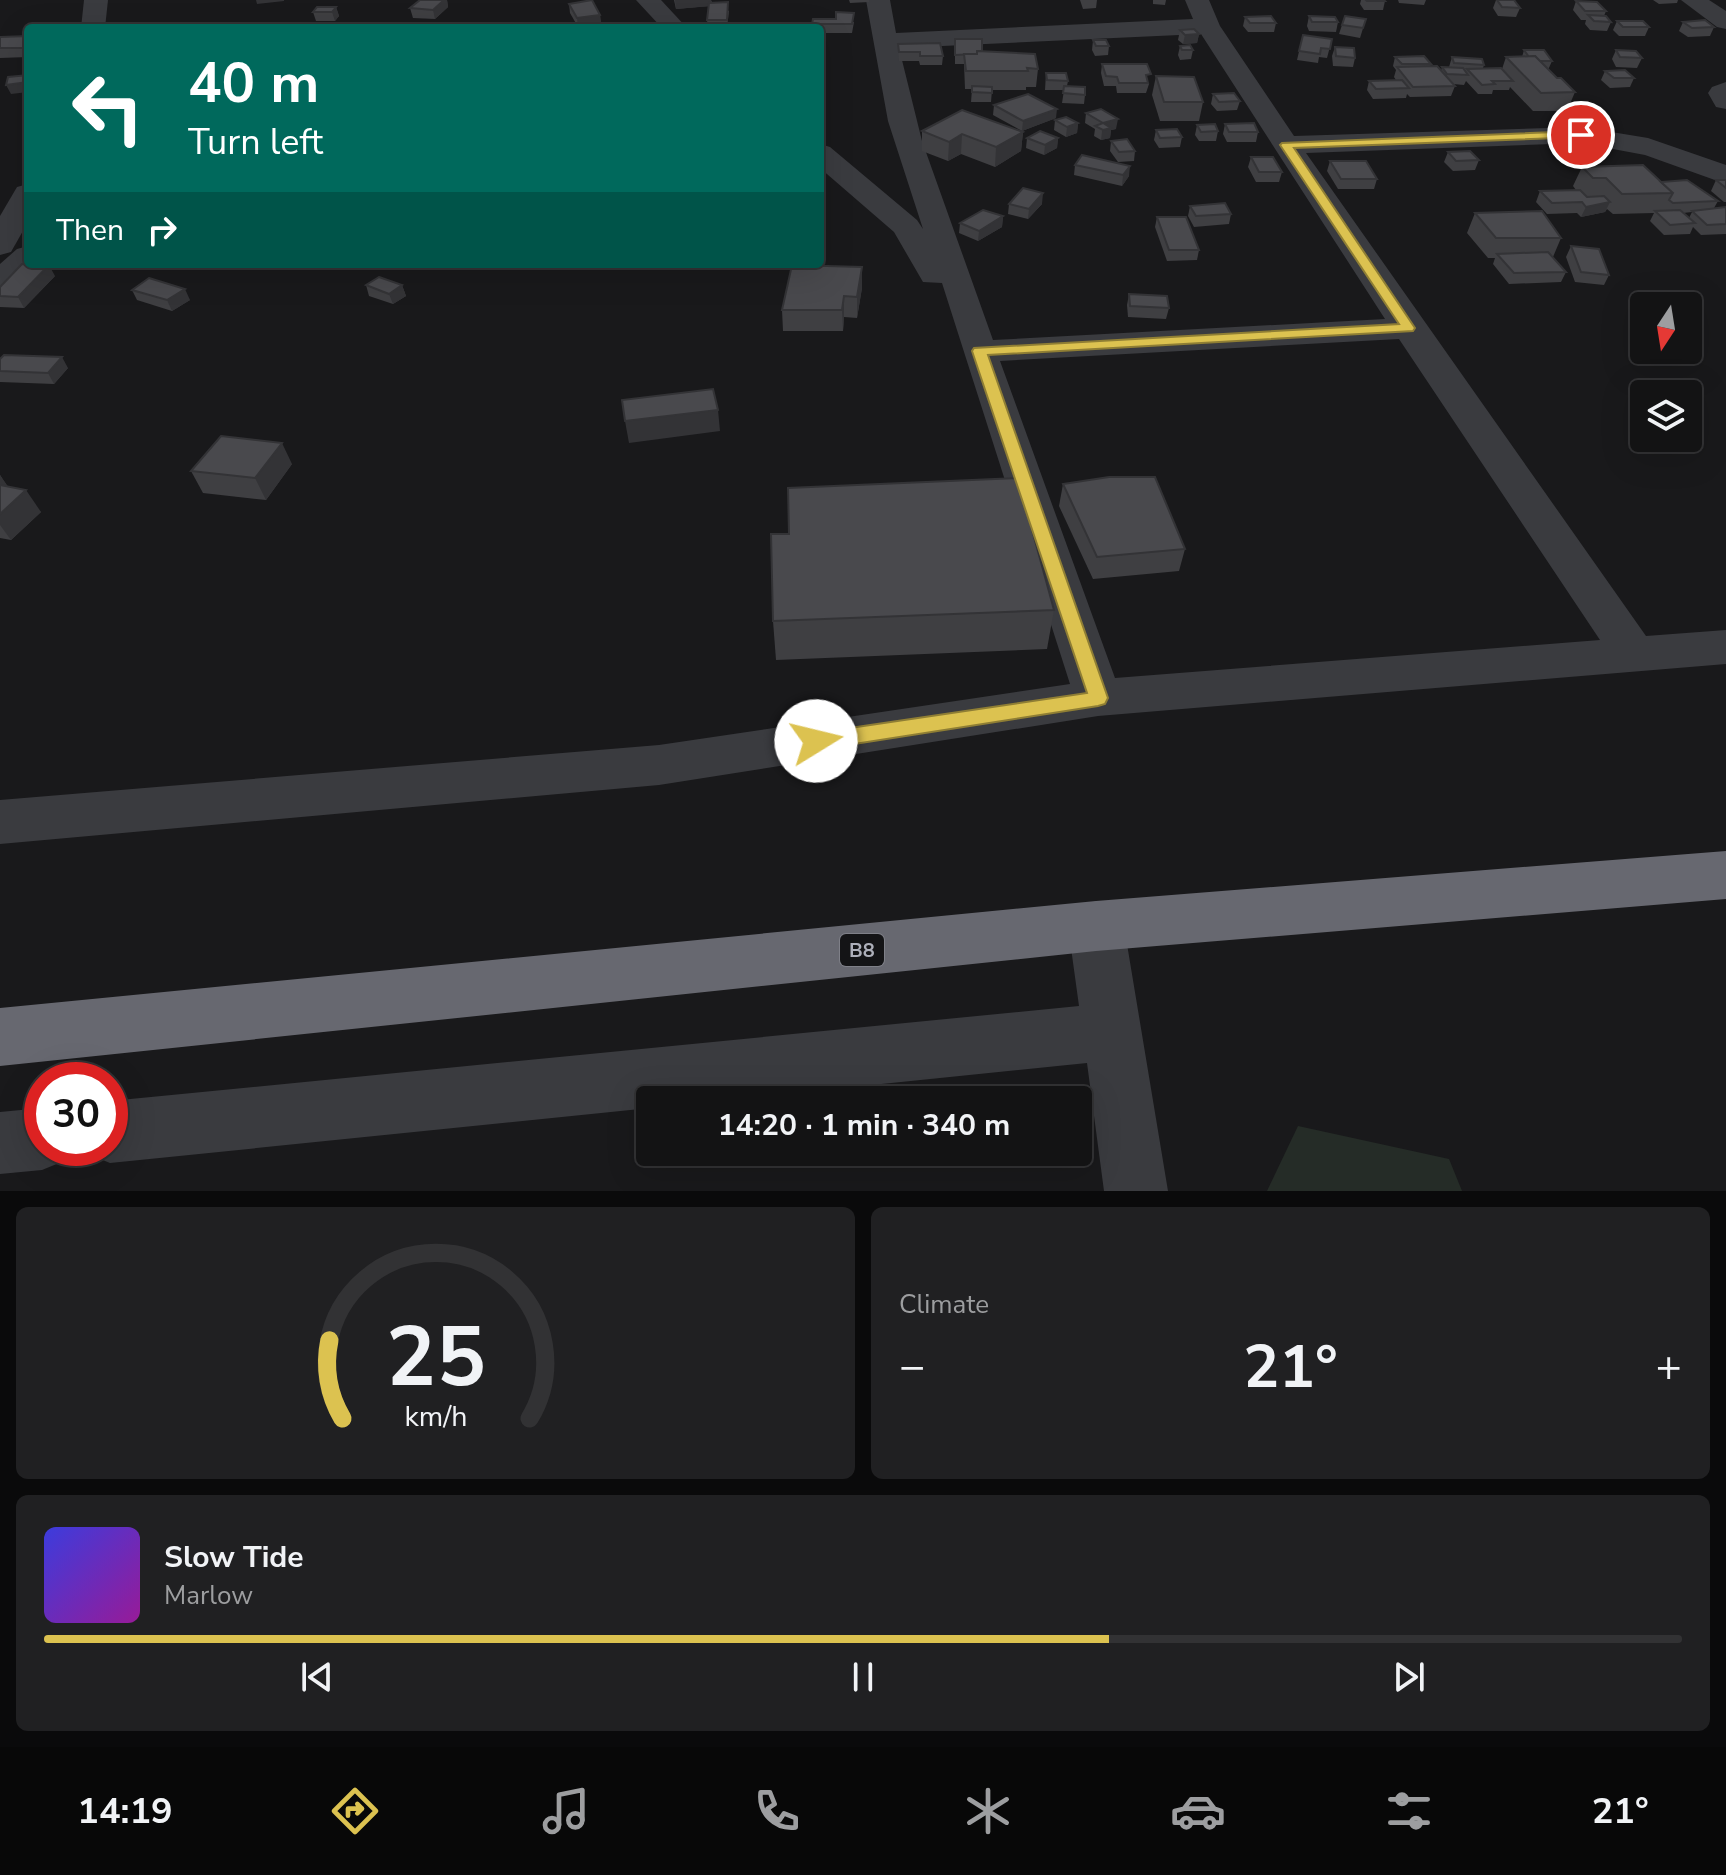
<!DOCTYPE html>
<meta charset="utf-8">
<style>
:root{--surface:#131314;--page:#202022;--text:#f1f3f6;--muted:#9d9ea0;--line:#323234;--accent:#dcc250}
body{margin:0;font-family:"Nunito Sans",sans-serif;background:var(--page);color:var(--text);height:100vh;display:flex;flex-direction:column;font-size:30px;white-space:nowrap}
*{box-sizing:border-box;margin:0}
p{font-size:26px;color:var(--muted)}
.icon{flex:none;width:44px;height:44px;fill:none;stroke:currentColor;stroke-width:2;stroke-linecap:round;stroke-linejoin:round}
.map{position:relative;height:1191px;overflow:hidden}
.side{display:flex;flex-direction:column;gap:16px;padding:16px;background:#0a0a0b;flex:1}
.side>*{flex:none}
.banner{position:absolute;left:24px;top:24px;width:800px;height:244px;border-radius:8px;box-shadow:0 8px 32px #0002,0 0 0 2px var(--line);background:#00695c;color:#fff;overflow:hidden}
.needle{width:52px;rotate:192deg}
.tools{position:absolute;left:1630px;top:292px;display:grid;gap:16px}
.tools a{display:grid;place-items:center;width:72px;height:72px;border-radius:8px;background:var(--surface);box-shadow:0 8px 32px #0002,0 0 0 2px var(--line);font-size:40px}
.speed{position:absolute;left:24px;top:1062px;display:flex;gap:16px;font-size:40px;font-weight:700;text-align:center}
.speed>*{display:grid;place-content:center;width:104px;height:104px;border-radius:50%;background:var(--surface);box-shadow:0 8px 32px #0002,0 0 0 2px var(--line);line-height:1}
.speed .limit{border:12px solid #d22;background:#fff;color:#111}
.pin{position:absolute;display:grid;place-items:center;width:68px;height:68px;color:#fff;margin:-34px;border:4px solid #fff;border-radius:50%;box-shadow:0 2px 8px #0007}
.me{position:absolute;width:88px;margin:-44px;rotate:81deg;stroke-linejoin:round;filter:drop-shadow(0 0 6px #0008)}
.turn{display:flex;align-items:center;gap:28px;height:168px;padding:0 32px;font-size:36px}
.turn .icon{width:104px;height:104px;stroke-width:2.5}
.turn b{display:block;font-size:56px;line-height:68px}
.then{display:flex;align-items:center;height:76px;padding:0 32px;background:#0003;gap:16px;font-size:30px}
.big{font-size:60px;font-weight:700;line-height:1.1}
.side .tile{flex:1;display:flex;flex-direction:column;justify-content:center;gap:12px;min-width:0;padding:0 28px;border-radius:12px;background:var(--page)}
.side .dial{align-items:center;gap:0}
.dial svg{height:208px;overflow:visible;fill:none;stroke:var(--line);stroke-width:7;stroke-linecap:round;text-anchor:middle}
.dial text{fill:var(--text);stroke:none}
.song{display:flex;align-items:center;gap:24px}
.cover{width:96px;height:96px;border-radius:12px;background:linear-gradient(135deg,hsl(240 70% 55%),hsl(300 70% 35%))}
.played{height:8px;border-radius:4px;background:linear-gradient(90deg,var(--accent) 65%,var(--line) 65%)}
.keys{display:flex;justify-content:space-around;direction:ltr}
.heat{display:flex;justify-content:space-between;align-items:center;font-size:44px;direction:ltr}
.side .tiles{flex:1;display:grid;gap:16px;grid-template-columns:1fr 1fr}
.tile:last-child{grid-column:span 2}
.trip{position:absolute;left:636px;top:1086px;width:456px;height:80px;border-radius:8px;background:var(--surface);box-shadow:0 8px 32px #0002,0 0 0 2px var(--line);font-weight:700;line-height:80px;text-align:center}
.tabs{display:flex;height:128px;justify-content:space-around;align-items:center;background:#080808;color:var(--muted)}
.tabs .icon{width:56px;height:56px}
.tabs .on{color:var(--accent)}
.tabs b{font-size:36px;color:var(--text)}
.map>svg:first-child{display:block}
.green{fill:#252c27}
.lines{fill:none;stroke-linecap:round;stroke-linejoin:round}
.minor{fill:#3a3b3f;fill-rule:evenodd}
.highway{fill:#676870;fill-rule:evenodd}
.wall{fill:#3f3f42;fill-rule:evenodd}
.shaded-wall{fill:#333336}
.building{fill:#49494d;stroke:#333336;stroke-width:2}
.route{fill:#dcc250;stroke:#8f7e34;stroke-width:2}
.labels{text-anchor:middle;stroke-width:8;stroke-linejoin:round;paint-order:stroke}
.shield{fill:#141416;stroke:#7f8088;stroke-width:2}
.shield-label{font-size:20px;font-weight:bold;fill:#adafb9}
</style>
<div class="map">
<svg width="1726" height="1191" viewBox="0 0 1726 1191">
<rect width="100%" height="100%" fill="#19191b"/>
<!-- green -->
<path class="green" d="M1298,1126L1449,1159L1462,1191H1267Z"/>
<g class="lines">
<!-- minor -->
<g class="minor">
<path d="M84,0H108L105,28H81Z"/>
<path d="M636,0H661L687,28H662Z"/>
<path d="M866,0H890L896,33L1193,19L1185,0H1209L1220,26L1294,136L1581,127L1648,138L1726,165V184L1645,155L1581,143L1306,153L1646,636L1726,630V664L1098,716L659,785L0,844V800L659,745L1070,684L942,283L923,282L894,232L820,168V144L830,147L917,220L923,229L888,121ZM1201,34L1385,319L993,340L922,141L899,48ZM1399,339L1600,640L1115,678L1000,361Z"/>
<path d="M1681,0H1709L1726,11V29L1717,27Z"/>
<path d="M1726,82V109L1716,107L1708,93L1712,87Z"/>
<path d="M28,184V222L11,252L0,255V216L17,187Z"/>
<path d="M28,246V264H38L12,289L0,292V264L17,249Z"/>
<path d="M1096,901L1116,908L1124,926L1168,1191H1104L1087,1063L726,1100H650V1108L110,1163L88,1154L85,1148H110V1101L1079,1006L1068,926L1076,908Z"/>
<path d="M42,1108V1148H70L64,1161L42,1170L0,1174V1112Z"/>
</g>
<!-- highway -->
<path class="highway" d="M1726,851V899L1096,951L0,1066V1008L1096,901Z"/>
</g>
<!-- wall -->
<g class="wall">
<path d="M420,0H447L448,7L435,19L413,18L410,8Z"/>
<path d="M674,0H711L712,2L729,11L727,28H708L707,20L709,6L676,9Z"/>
<path d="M849,0H869V2L850,3Z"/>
<path d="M1080,0H1097L1096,8L1083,9Z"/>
<path d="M1153,0H1166L1165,5L1153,4Z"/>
<path d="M1361,0H1384L1385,1L1383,10H1364L1360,4Z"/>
<path d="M1398,0H1426L1424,5L1399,3Z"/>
<path d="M1496,0H1514L1520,8L1516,17L1498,16L1493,8Z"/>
<path d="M1653,0H1678L1677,3L1659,4Z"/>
<path d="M1576,1L1606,11L1604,16L1611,22L1607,31L1590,30L1585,24L1586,20H1581L1573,10Z"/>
<path d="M569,4L600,15L601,24L578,27L570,13Z"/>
<path d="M336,7L339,16L335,21H316L313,12Z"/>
<path d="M1309,16L1338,22L1336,32L1309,31L1307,26Z"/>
<path d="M1345,16L1366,19L1360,38L1339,34Z"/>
<path d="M1245,17L1276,23L1274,32H1248L1243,26Z"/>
<path d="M813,19L854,22L852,33H820V28H812Z"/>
<path d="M1617,21L1649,27L1645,36H1619L1613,30Z"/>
<path d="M1683,22L1714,27L1710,36L1688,37L1679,31Z"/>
<path d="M1180,30L1199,34L1197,43L1183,44L1178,40Z"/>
<path d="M1303,35L1332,39L1327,58L1319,57L1318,63L1297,60Z"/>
<path d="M28,36V57L0,58V37Z"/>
<path d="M955,39L983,51L1038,69L1036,87H1026V90H992L991,102H971L972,89H965L964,64H955Z"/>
<path d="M1093,40L1109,46L1108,55L1095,56L1092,50Z"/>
<path d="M898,44L943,56L942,65H920L919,61H899Z"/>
<path d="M1180,46L1193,50L1191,59L1180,60L1178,55Z"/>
<path d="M1335,47L1355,58L1353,67L1333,66L1332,56Z"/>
<path d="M1524,50L1552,61L1548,70L1557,78L1575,92L1567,111H1533L1510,87L1509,90H1493L1492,94H1478L1466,81L1464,85L1453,84L1455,86L1451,96L1410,97L1407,94L1406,98L1373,99L1367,90L1369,81L1396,80L1394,77L1396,70L1393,66L1395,57L1431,64L1430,67L1441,71L1442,67H1449L1452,57L1484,65L1483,68L1502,69L1506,57H1522Z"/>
<path d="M1616,50L1642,58L1637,68L1616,67L1612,59Z"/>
<path d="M1102,64L1149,84L1146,93H1117L1116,86H1104L1101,73Z"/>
<path d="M1605,71L1634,78L1630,87L1610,88L1601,80Z"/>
<path d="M1046,73L1068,81L1067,86L1085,95L1084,104L1062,103L1064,90H1045Z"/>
<path d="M1156,76L1203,102L1199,121H1160L1152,95Z"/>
<path d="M1213,94L1240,101L1237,110L1217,111L1211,104Z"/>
<path d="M994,105L1056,118L1022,131L993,115Z"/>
<path d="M1086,113L1116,129L1111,130L1110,138L1101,140L1094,136L1095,129L1085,123Z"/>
<path d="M1055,120L1078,123L1077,133L1066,137L1054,130Z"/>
<path d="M1225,124L1258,132L1256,142H1227L1223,134Z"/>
<path d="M1197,125L1218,131L1216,141H1199L1195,135Z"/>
<path d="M1156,130L1182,137L1180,147L1159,148L1154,140Z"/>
<path d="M922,131L1023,132L1021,151L995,167L961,154L948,161L922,151Z"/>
<path d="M1027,138H1058L1057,148L1044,155L1026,148Z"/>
<path d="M1111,141L1135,151L1134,161L1118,162L1110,151Z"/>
<path d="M1448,152L1479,160L1475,170L1453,171L1444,162Z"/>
<path d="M1251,157L1282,172L1279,182H1256L1248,167Z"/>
<path d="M1330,161L1377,179L1374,189H1338L1327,171Z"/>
<path d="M1075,165L1129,176L1122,186L1074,175Z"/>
<path d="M1582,167L1661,182L1718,201L1714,208L1726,207V234L1701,235L1693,227L1690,234L1664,235L1650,221L1654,213L1613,214L1607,209L1605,212L1581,217L1577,213L1547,214L1536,202L1540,191L1576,190L1573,186ZM1692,212L1689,218L1683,213Z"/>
<path d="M1716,180H1726V202H1724L1711,191Z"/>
<path d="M1009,204H1042L1028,219L1008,214Z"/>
<path d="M1190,206L1231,214L1229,224L1194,227L1188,216Z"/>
<path d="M1475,213L1561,238L1553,257L1566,272L1561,282L1509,284L1493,264L1495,258H1488L1467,233Z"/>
<path d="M1003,216L1002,227L978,241L959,233L960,223Z"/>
<path d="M1157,217L1199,250L1197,260L1167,261L1155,227Z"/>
<path d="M1571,246L1609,275L1604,285L1575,282L1566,257Z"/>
<path d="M862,267V288L857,318L844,317L843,331H783L782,310Z"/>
<path d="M55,276L24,308L0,307V287Z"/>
<path d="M366,285H402L406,296L393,304L369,296Z"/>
<path d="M132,290L190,300L172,311L137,300Z"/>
<path d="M1129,294L1169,308L1166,319L1128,317L1127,305Z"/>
<path d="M0,359L68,368L54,384L0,382Z"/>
<path d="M292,464L266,500L203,493L191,471Z"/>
<path d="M0,475L7,486L41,512L11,540L0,538Z"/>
<path d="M1063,484L1185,549L1179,571L1093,579L1059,506Z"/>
<path d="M789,534L1054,610L1047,649L776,660L773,621Z"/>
</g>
<!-- shaded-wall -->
<g class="shaded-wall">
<path d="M256,0H284V1L257,4Z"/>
<path d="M444,0H447L448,7L435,19L433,10Z"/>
<path d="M675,0H711L712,6L676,9Z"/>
<path d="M336,7L339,16L335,21L332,12Z"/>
<path d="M600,15L601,24L578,27L577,18Z"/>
<path d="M1199,34L1197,43L1183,44L1185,35Z"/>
<path d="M28,82V92L11,94L6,85Z"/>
<path d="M1057,109L1056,118L1022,131L1023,121Z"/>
<path d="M1118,119L1116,129L1111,130L1110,138L1101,140L1103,123Z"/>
<path d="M1078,123L1077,133L1066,137L1067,127Z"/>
<path d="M1023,132L1021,151L995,167L996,147Z"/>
<path d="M962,134L961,154L948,161L949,142Z"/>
<path d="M1058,138L1057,148L1044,155L1045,145Z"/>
<path d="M1130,166L1129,176L1122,186L1123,175Z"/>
<path d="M1043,193L1042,204L1028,219L1029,209Z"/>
<path d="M1610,202L1605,212L1581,217L1586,207Z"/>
<path d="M1003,216L1002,227L978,241L979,231Z"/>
<path d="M49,265L55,276L24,308L18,297Z"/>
<path d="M862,267V288L857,318V297Z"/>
<path d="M402,285L406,296L393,304L389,294Z"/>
<path d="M185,289L190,300L172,311L167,300Z"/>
<path d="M844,296V317L843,331L842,310Z"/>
<path d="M62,357L68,368L54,384L48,373Z"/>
<path d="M718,410L720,431L629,443L625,421Z"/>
<path d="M282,443L292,464L266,500L255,478Z"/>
<path d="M0,475L9,488L0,496Z"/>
<path d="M26,490L41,512L11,540L0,525V514Z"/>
</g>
<!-- building -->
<g class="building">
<path d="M420,0H444L433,10L410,8Z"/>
<path d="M592,0L600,15L577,18L569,4Z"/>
<path d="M1366,0H1384L1385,1H1367Z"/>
<path d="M1497,0H1514L1520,8L1502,7Z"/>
<path d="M1576,1L1597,2L1606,11H1585Z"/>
<path d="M728,2L727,20H707L709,3Z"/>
<path d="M317,7H336L332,12H313Z"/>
<path d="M836,12L854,13L852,24H812L813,19H836Z"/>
<path d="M1588,15L1606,16L1611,22L1594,21Z"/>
<path d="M1271,16L1276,23H1250L1245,17Z"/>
<path d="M1309,16L1335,17L1338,22H1312Z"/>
<path d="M1345,16L1366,19L1363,28L1342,25Z"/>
<path d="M1705,20L1714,27L1692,28L1683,22Z"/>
<path d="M1617,21H1643L1649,27H1623Z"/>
<path d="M306,25L334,26L333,28H303Z"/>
<path d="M289,26L288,28H251V27Z"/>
<path d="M351,26L374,27L348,28Z"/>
<path d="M1194,29L1199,34L1185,35L1180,30Z"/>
<path d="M1303,35L1332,39L1330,49L1321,48L1320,54L1299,51Z"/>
<path d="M28,36V48H0V37Z"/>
<path d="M955,39H982V51H977V54L955,55Z"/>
<path d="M1093,40H1106L1109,46H1096Z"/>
<path d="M940,43L943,56H920V52H899L898,44Z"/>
<path d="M1190,45L1193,50H1182L1180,46Z"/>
<path d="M1335,47L1354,48L1355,58L1336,56Z"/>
<path d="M1524,50H1544L1552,61H1539L1535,56L1529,57Z"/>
<path d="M1616,50L1636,51L1642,58L1620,57Z"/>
<path d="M977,51L1035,54L1038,69L1027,68L1028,71H966L964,54H977Z"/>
<path d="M1424,56L1431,64H1402L1395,57Z"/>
<path d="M1535,56L1557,78H1561L1575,92L1541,93L1506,57Z"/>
<path d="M1452,57L1482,59L1484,65L1454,63Z"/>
<path d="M1102,64H1147L1151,74L1146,75L1148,83H1119L1117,77L1106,76Z"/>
<path d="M1437,66L1455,86L1413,87L1397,67Z"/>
<path d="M1442,67L1463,68L1468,75L1447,74Z"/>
<path d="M1501,68L1513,81H1492L1495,84L1482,85L1467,69Z"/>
<path d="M1625,70L1634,78H1614L1605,71Z"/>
<path d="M1046,73H1066L1068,81L1047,80Z"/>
<path d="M28,75V82L6,85L8,77Z"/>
<path d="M1156,76L1194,77L1203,102H1164Z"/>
<path d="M1402,80L1409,88L1376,89L1369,81Z"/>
<path d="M972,86L992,87V93L972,92Z"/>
<path d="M1064,86L1085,87V95L1063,93Z"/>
<path d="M1234,93L1240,101L1219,102L1213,94Z"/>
<path d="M1028,94L1057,109L1023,121L994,105Z"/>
<path d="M1101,109L1118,119L1103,123L1086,113Z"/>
<path d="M962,110L1023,132L996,147L962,134L949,142L922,131Z"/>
<path d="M1066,117L1078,123L1067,127L1055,120Z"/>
<path d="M1103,123L1111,128L1103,130L1095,126Z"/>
<path d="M1254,123L1258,132H1229L1225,124Z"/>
<path d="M1215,124L1218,131L1201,132L1197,125Z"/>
<path d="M1177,129L1182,137L1160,138L1156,130Z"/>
<path d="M1040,131L1058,138L1045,145L1027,138Z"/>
<path d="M1127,139L1135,151L1119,152L1111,141Z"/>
<path d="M1470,151L1479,160L1456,161L1448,152Z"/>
<path d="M1082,155L1130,166L1123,175L1075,165Z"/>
<path d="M1251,157H1273L1282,172H1259Z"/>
<path d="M1330,161H1366L1377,179H1341Z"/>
<path d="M1643,165L1673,193L1622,194L1606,178H1593L1582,167Z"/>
<path d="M1687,180L1718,201L1673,203L1669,200L1673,193L1661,182Z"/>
<path d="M1716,180H1726V188Z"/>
<path d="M1023,188L1043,193L1029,209L1009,204Z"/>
<path d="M1580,190L1587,197L1604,196L1610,202L1586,207L1582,202L1552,203L1540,191Z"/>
<path d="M1225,203L1231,214L1196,216L1190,206Z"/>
<path d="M1726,207V224L1707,225L1692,211Z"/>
<path d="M983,210L1003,216L979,231L960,223Z"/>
<path d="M1680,210L1695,223L1670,225L1655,211Z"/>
<path d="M1542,211L1561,238H1496L1475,213Z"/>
<path d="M1157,217H1186L1199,250H1169Z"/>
<path d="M1571,246L1599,249L1609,275L1581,272Z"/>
<path d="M1548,252L1566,272L1514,273L1497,254Z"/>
<path d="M22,264L49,265L18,297L0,296V287Z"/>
<path d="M792,265L862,267L857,297L844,296L842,310H782Z"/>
<path d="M379,277L402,285L389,294L366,285Z"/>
<path d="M149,278L185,289L167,300L132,290Z"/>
<path d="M1129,294L1167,296L1169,308L1130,306Z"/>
<path d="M4,355L62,357L48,373L0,371V359Z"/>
<path d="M713,389L718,410L625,421L622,400Z"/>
<path d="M221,436L282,443L255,478L191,471Z"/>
<path d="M1109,477H1155L1185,549L1097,557L1063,484Z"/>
<path d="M1018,478L1054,610L773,621L771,534H789L788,488Z"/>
<path d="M0,485L26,490L0,514Z"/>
</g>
<!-- route -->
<path class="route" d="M1581,131L1587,135L1585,137L1294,148L1415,328L1413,331L988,355L1108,698L1105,704L1098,706L816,750L809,747L806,741L809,736L816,733L1087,693L972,351L974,348L1399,324L1280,145L1282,143Z"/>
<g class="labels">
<!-- shield labels -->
<rect class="shield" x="840" y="934" width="44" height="32" rx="6"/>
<g class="shield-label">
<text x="862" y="957">B8</text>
</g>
</g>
</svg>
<div class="tools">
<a><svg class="needle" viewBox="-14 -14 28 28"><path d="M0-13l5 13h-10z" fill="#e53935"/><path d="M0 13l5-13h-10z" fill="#9d9ea0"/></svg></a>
<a><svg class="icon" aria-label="layers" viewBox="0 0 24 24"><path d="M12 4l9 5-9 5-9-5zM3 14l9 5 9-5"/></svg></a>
</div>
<div class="speed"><div class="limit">30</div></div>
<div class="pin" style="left:1581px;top:135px;background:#d93025"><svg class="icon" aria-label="arrive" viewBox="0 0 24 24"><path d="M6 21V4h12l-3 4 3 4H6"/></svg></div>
<svg class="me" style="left:816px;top:741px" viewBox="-20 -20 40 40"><circle r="19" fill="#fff"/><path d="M0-13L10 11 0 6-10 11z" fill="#dcc250"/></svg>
<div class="trip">14:20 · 1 min · 340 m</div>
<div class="banner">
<div class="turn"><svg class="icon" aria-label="left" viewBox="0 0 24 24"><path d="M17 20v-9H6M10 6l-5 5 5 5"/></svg><div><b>40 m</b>Turn left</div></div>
<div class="then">Then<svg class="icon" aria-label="right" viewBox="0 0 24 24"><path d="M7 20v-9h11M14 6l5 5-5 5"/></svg></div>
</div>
</div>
<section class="side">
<div class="tiles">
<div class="tile dial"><svg viewBox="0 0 100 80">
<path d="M14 69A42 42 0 1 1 86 69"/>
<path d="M14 69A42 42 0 0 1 9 39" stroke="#dcc250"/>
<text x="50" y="56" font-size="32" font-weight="700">25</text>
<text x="50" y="72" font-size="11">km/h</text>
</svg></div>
<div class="tile"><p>Climate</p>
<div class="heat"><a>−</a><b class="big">21°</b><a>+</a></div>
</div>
<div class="tile">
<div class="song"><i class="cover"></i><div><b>Slow Tide</b><p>Marlow</p></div></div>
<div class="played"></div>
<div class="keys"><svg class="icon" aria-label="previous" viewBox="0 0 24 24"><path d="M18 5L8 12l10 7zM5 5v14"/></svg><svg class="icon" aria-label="pause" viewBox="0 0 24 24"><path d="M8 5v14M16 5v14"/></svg><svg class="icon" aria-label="next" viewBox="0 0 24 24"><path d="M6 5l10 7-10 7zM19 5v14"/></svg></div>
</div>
</div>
</section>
<nav class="tabs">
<b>14:19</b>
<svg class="icon on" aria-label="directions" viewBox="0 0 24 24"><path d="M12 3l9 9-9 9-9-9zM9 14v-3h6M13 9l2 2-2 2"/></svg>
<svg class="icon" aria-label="music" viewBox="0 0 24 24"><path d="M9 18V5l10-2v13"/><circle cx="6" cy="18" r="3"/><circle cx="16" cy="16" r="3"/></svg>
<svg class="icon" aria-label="phone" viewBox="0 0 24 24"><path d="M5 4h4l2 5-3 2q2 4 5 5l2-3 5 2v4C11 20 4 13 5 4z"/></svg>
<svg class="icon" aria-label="climate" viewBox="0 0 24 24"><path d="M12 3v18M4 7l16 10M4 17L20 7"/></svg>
<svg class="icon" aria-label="car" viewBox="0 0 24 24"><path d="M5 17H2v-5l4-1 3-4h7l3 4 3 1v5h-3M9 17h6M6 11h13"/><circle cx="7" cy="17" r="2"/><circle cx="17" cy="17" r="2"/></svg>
<svg class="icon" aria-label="filters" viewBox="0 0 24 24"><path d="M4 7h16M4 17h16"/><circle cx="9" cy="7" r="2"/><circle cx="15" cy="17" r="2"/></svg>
<b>21°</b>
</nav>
